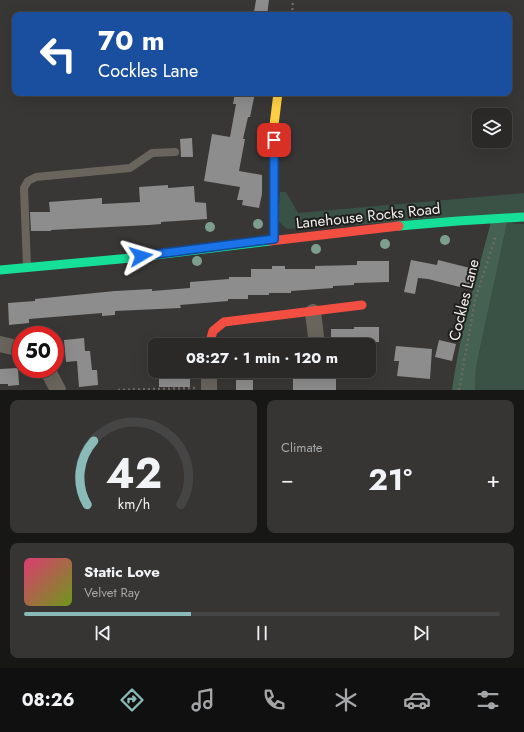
<!DOCTYPE html>
<meta charset="utf-8">
<style>
:root{--surface:#2a2928;--page:#363534;--text:#f1f3f6;--muted:#a5a6a8;--line:#464545;--accent:#8bbbb9}
body{margin:0;font-family:Jost,sans-serif;background:var(--page);color:var(--text);height:100vh;display:flex;flex-direction:column;font-size:15px;white-space:nowrap}
*{box-sizing:border-box;margin:0}
p{font-size:13px;color:var(--muted)}
.icon{flex:none;width:22px;height:22px;fill:none;stroke:currentColor;stroke-width:2;stroke-linecap:round;stroke-linejoin:round}
.map{position:relative;height:390px;overflow:hidden}
.drawer{display:flex;flex-direction:column;gap:10px;padding:10px;background:#171716;flex:1}
.drawer>*{flex:none}
.guide{position:absolute;left:12px;top:12px;width:500px;height:84px;border-radius:8px;box-shadow:0 4px 16px #0002,0 0 0 1px var(--line);background:#1a4fa0;color:#fff;overflow:hidden}
.fabs{position:absolute;left:472px;top:108px;display:grid;gap:8px}
.fabs a{display:grid;place-items:center;width:40px;height:40px;border-radius:8px;background:var(--surface);box-shadow:0 4px 16px #0002,0 0 0 1px var(--line);font-size:20px}
.speed{position:absolute;left:12px;top:326px;display:flex;gap:8px;font-size:20px;font-weight:700;text-align:center}
.speed>*{display:grid;place-content:center;width:52px;height:52px;border-radius:50%;background:var(--surface);box-shadow:0 4px 16px #0002,0 0 0 1px var(--line);line-height:1}
.speed .limit{border:6px solid #d22;background:#fff;color:#111}
.pin{position:absolute;display:grid;place-items:center;width:34px;height:34px;color:#fff;margin:-17px;border-radius:8px;box-shadow:0 2px 6px #0006}
.me{position:absolute;width:44px;margin:-22px;rotate:83deg;stroke-linejoin:round;filter:drop-shadow(0 0 3px #0008)}
.turn{display:flex;align-items:center;gap:14px;height:84px;padding:0 20px;font-size:18px}
.turn .icon{width:52px;height:52px;stroke-width:2.5}
.turn b{display:block;font-size:28px;line-height:34px}
.big{font-size:30px;font-weight:700;line-height:1.1}
.drawer .card{flex:1;display:flex;flex-direction:column;justify-content:center;gap:6px;min-width:0;padding:0 14px;border-radius:8px;background:var(--page)}
.drawer .dial{align-items:center;gap:0}
.dial svg{height:104px;overflow:visible;fill:none;stroke:var(--line);stroke-width:7;stroke-linecap:round;text-anchor:middle}
.dial text{fill:var(--text);stroke:none}
.song{display:flex;align-items:center;gap:12px}
.cover{width:48px;height:48px;border-radius:6px;background:linear-gradient(135deg,hsl(340 70% 55%),hsl(80 70% 35%))}
.played{height:4px;border-radius:2px;background:linear-gradient(90deg,var(--accent) 35%,var(--line) 35%)}
.keys{display:flex;justify-content:space-around;direction:ltr}
.heat{display:flex;justify-content:space-between;align-items:center;font-size:22px;direction:ltr}
.drawer .tiles{flex:1;display:grid;gap:10px;grid-template-columns:1fr 1fr}
.card:last-child{grid-column:span 2}
.trip{position:absolute;left:148px;top:338px;width:228px;height:40px;border-radius:8px;background:var(--surface);box-shadow:0 4px 16px #0002,0 0 0 1px var(--line);font-weight:700;line-height:40px;text-align:center}
.tabs{display:flex;height:64px;justify-content:space-around;align-items:center;background:#111010;color:var(--muted)}
.tabs .icon{width:28px;height:28px}
.tabs .active{color:var(--accent)}
.tabs b{font-size:18px;color:var(--text)}
.map>svg:first-child{display:block}
.green{fill:#395245}
.forest{fill:#456152}
.building{fill:#8e8d8d}
.lines{fill:none;stroke-linecap:round;stroke-linejoin:round}
.path{stroke:#6e6965;stroke-width:2.5;stroke-dasharray:2 3;stroke-linecap:butt}
.lane{stroke:#69645c;stroke-width:8}
.street{stroke:#69645c;stroke-width:16}
.fast{stroke:#16e098;stroke-width:9}
.slow{stroke:#ffcf43;stroke-width:9}
.jam{stroke:#f24e42;stroke-width:9}
.tree{fill:#7d9e8c}
.route-casing{stroke:#114b97;stroke-width:10}
.route{stroke:#1a73e8;stroke-width:7}
.labels{text-anchor:middle;stroke-width:4;stroke-linejoin:round;paint-order:stroke}
.street-label{font-size:15px;fill:#f3f2f1;stroke:#1f1e1d}
</style>
<div class="map">
<svg width="524" height="390" viewBox="0 0 524 390">
<rect width="100%" height="100%" fill="#383736"/>
<!-- green -->
<g class="green">
<path d="M280,192H286L298,213L524,193V214L287,229L278,221Z"/>
<path d="M507,223L524,224V390H475L476,367Z"/>
</g>
<!-- forest -->
<path class="forest" d="M491,222L507,223L476,367L475,390H452C460,333 476,278 491,222Z"/>
<!-- building -->
<g class="building">
<path d="M256,0H269L267,15L254,12Z"/>
<path d="M235,93H255L250,117H248L243,139H245L239,171L262,175V194L259,208L242,205L243,200H237L240,187L204,181L212,134L230,137L236,104H233Z"/>
<path d="M192,138L193,157H181L180,139Z"/>
<path d="M168,185V188L194,186L195,202L206,203L207,219L161,222V224L149,225L51,230V231H31L30,212H50L49,202L102,198V204L140,202L139,187Z"/>
<path d="M411,260L437,265L438,260L474,269L468,289L428,279L418,278L415,294L404,292Z"/>
<path d="M357,261H389V282L354,283V285L333,286V288L291,291V293H269V295H248V299H228V301L180,305L181,308L115,311V315L102,316V313L29,319V323L9,325L8,303L35,301V299L115,291L152,289V291L190,288V282L229,279V277H251V269H272V266H285V269H315V266L357,265Z"/>
<path d="M354,327H379V342H370V345L331,344V329H354Z"/>
<path d="M84,338L85,351H90L92,370H97L98,385L79,387L77,361L66,362L64,340Z"/>
<path d="M439,340L456,344L452,361L435,357Z"/>
<path d="M396,346L432,349L430,379L397,376L399,361H394Z"/>
<path d="M18,368L19,385L8,386V384H0V369Z"/>
<path d="M166,371H184V376H190V387H159V375H166Z"/>
<path d="M310,378H336V390H293V379Z"/>
<rect x="236" y="380" width="17" height="10"/>
</g>
<g class="lines">
<!-- path -->
<g class="path">
<path d="M292,15L293,0"/>
<path d="M118,390L195,388"/>
<path d="M459,390L475,300L496,235"/>
</g>
<!-- lane -->
<path class="lane" d="M27,267L24,188L28,181L36,177L130,168L152,153L175,152"/>
<!-- street -->
<g class="street">
<path d="M313,312L317,345"/>
<path d="M0,344L21,349"/>
<path d="M47,369L58,390"/>
<path d="M209,390V371"/>
</g>
<!-- fast -->
<g class="fast">
<path d="M399,226L458,221L524,217"/>
<path d="M0,270L131,258L270,241"/>
</g>
<!-- slow -->
<path class="slow" d="M274,239V125L278,93"/>
<!-- jam -->
<g class="jam">
<path d="M270,241L399,226"/>
<path d="M209,345L213,331L224,322L362,305"/>
</g>
</g>
<!-- trees -->
<g class="tree">
<circle cx="258" cy="224" r="5"/>
<circle cx="210" cy="227" r="5"/>
<circle cx="445" cy="240" r="5"/>
<circle cx="385" cy="244" r="5"/>
<circle cx="316" cy="249" r="5"/>
<circle cx="197" cy="261" r="5"/>
</g>
<g class="lines">
<defs>
<path id="route" d="M141,256L274,239V140"/>
</defs>
<!-- route casing -->
<use href="#route" class="route-casing"/>
<!-- route -->
<use href="#route" class="route"/>
</g>
<g class="labels">
<!-- street labels -->
<g class="street-label">
<text transform="translate(368 216) rotate(-6)" y="5">Lanehouse Rocks Road</text>
<text transform="translate(464 300) rotate(-76)" y="5">Cockles Lane</text>
</g>
</g>
</svg>
<div class="fabs">
<a><svg class="icon" aria-label="layers" viewBox="0 0 24 24"><path d="M12 4l9 5-9 5-9-5zM3 14l9 5 9-5"/></svg></a>
</div>
<div class="speed"><div class="limit">50</div></div>
<div class="pin" style="left:274px;top:140px;background:#d93025"><svg class="icon" aria-label="arrive" viewBox="0 0 24 24"><path d="M6 21V4h12l-3 4 3 4H6"/></svg></div>
<svg class="me" style="left:141px;top:256px" viewBox="-20 -20 40 40"><path d="M0-17L14 15 0 8-14 15z" fill="#1a73e8" stroke="#fff" stroke-width="4"/></svg>
<div class="trip">08:27 · 1 min · 120 m</div>
<div class="guide">
<div class="turn"><svg class="icon" aria-label="left" viewBox="0 0 24 24"><path d="M17 20v-9H6M10 6l-5 5 5 5"/></svg><div><b>70 m</b>Cockles Lane</div></div>
</div>
</div>
<section class="drawer">
<div class="tiles">
<div class="card dial"><svg viewBox="0 0 100 80">
<path d="M14 69A42 42 0 1 1 86 69"/>
<path d="M14 69A42 42 0 0 1 19 20" stroke="#8bbbb9"/>
<text x="50" y="56" font-size="32" font-weight="700">42</text>
<text x="50" y="72" font-size="11">km/h</text>
</svg></div>
<div class="card"><p>Climate</p>
<div class="heat"><a>−</a><b class="big">21°</b><a>+</a></div>
</div>
<div class="card">
<div class="song"><i class="cover"></i><div><b>Static Love</b><p>Velvet Ray</p></div></div>
<div class="played"></div>
<div class="keys"><svg class="icon" aria-label="previous" viewBox="0 0 24 24"><path d="M18 5L8 12l10 7zM5 5v14"/></svg><svg class="icon" aria-label="pause" viewBox="0 0 24 24"><path d="M8 5v14M16 5v14"/></svg><svg class="icon" aria-label="next" viewBox="0 0 24 24"><path d="M6 5l10 7-10 7zM19 5v14"/></svg></div>
</div>
</div>
</section>
<nav class="tabs">
<b>08:26</b>
<svg class="icon active" aria-label="directions" viewBox="0 0 24 24"><path d="M12 3l9 9-9 9-9-9zM9 14v-3h6M13 9l2 2-2 2"/></svg>
<svg class="icon" aria-label="music" viewBox="0 0 24 24"><path d="M9 18V5l10-2v13"/><circle cx="6" cy="18" r="3"/><circle cx="16" cy="16" r="3"/></svg>
<svg class="icon" aria-label="phone" viewBox="0 0 24 24"><path d="M5 4h4l2 5-3 2q2 4 5 5l2-3 5 2v4C11 20 4 13 5 4z"/></svg>
<svg class="icon" aria-label="climate" viewBox="0 0 24 24"><path d="M12 3v18M4 7l16 10M4 17L20 7"/></svg>
<svg class="icon" aria-label="car" viewBox="0 0 24 24"><path d="M5 17H2v-5l4-1 3-4h7l3 4 3 1v5h-3M9 17h6M6 11h13"/><circle cx="7" cy="17" r="2"/><circle cx="17" cy="17" r="2"/></svg>
<svg class="icon" aria-label="filters" viewBox="0 0 24 24"><path d="M4 7h16M4 17h16"/><circle cx="9" cy="7" r="2"/><circle cx="15" cy="17" r="2"/></svg>
</nav>
